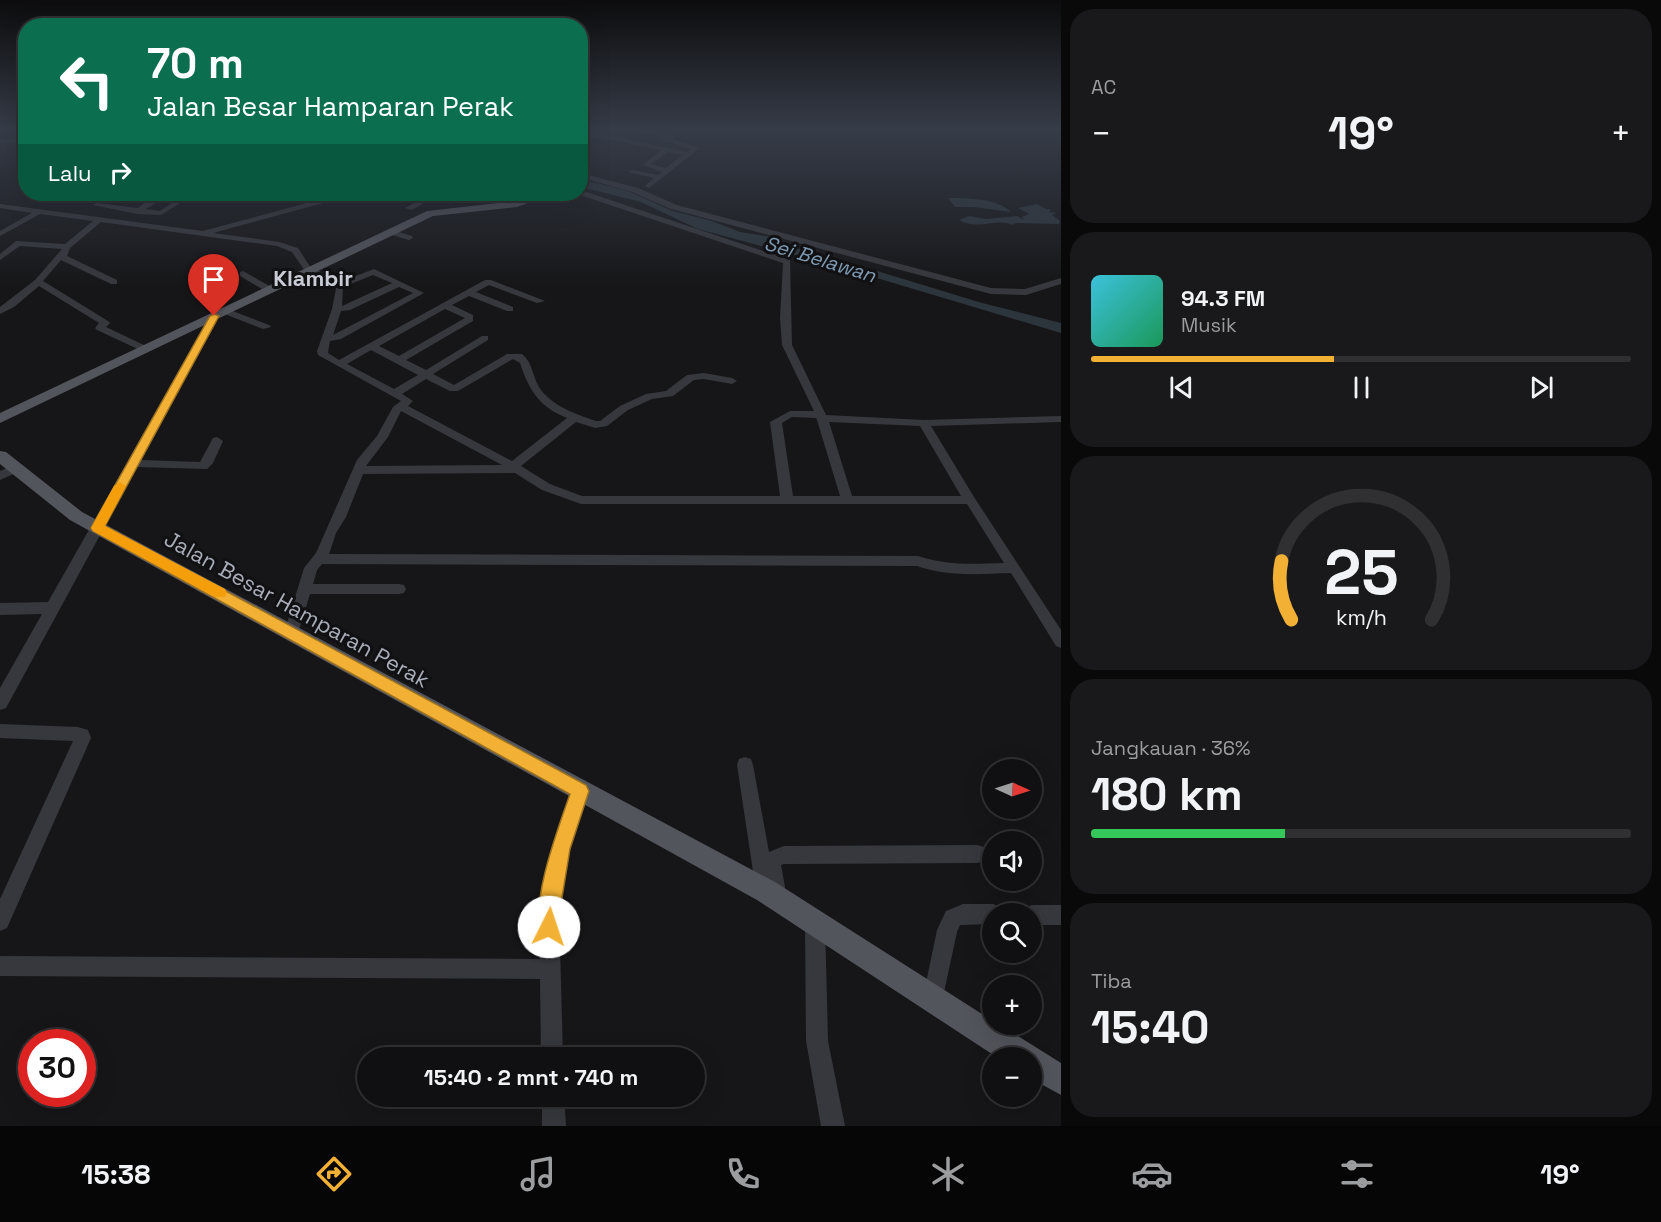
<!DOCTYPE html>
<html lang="id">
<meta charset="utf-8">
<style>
:root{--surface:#101012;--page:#19191b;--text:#f1f3f6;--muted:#9c9d9f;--line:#303032;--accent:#f2b134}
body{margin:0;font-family:"Space Grotesk",sans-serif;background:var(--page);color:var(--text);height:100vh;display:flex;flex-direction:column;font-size:22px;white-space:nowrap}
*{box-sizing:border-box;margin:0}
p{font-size:20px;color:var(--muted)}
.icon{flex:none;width:33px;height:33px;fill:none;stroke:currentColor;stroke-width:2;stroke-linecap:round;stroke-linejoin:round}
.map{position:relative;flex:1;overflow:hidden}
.panel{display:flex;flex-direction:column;gap:9px;padding:9px;background:#09090a;width:600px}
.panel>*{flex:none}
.hud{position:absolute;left:18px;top:18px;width:570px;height:183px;border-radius:24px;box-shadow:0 6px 24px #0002,0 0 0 2px var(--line);background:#0b6e4f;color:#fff;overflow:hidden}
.needle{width:39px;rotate:93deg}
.buttons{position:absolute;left:982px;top:759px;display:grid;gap:12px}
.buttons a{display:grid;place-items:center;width:60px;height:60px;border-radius:50%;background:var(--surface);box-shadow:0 6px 24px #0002,0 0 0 2px var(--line);font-size:30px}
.speed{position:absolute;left:18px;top:1029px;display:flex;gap:12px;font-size:30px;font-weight:700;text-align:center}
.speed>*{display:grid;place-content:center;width:78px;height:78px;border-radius:50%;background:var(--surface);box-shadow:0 6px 24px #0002,0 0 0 2px var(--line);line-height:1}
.speed .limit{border:9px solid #d22;background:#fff;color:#111}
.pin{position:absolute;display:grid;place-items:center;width:51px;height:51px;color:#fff;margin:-62px -26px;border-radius:50% 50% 50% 0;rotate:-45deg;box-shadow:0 0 6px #0007}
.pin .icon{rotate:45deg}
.me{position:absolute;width:66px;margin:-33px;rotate:4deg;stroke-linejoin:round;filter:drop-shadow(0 0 4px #0008)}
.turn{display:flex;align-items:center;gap:21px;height:126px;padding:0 30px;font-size:27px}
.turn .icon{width:78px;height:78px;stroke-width:2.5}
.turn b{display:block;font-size:42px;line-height:51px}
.then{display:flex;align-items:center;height:57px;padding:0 30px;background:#0003;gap:12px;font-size:22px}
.big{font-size:45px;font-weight:600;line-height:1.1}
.panel .widget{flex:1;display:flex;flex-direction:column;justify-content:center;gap:9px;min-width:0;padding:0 21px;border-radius:24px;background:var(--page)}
.panel .dial{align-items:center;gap:0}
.dial svg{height:156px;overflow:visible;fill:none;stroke:var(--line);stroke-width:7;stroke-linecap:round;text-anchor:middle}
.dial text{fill:var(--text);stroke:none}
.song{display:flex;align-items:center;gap:18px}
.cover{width:72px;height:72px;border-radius:9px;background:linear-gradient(135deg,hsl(190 70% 55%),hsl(150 70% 35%))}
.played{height:6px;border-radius:3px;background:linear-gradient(90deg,var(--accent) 45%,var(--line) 45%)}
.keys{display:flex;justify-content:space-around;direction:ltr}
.heat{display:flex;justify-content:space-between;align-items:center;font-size:33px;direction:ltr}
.charge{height:9px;border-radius:4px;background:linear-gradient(90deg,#34c759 36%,var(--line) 0)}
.trip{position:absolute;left:357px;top:1047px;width:348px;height:60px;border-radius:30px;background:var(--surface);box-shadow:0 6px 24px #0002,0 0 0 2px var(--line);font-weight:600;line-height:60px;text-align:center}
.tabs{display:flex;height:96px;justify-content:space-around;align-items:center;background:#060607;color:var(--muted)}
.tabs .icon{width:42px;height:42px}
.tabs .current{color:var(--accent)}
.tabs b{font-size:27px;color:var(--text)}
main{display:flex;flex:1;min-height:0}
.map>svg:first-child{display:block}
.water{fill:#2c353c}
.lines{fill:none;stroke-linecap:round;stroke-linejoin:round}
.minor{fill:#37383d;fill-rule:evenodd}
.major{fill:#53555c;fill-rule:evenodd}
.route{fill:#f2b134;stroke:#9d7322;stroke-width:1.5}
.slow{fill:#f59e0b}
.labels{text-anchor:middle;stroke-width:6;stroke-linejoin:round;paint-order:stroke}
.far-water-label{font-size:20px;font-style:italic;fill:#7f9bb3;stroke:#111113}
.far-quarter-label{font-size:22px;font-weight:bold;fill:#c9ccd4;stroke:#111113}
.street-label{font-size:22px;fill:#a8adb8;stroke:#111113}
</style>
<main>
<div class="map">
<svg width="1061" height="1126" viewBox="0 0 1061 1126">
<rect width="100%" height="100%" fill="#161618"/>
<!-- water -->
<g class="water">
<path d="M580,179L628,191L673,211L712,221L740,232L779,238L789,246L810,253L874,270L982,303L1061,323V333L840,267L698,229L641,202L581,187Z"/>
<path d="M948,198C966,198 998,198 1011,212L974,207H955Z"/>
<path d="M1037,204L1046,209H1051L1049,212L1056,213L1052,215L1060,221L1059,224L1015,223L1013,225C997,217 978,231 959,220L969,216L987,219L1017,216L1024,220L1022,217L1029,214L1018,208Z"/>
</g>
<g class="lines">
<!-- minor -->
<g class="minor">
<path d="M638,131H649L675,136L673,139L665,137L700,148L649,188L645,186L654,178L629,172L632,170L658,175L662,172L643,165L661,150L613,140L580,136V132L613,136L686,152L692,149L662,140L664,137ZM668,152L682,155L666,168L651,164Z"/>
<path d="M26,137V141L0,144V140Z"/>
<path d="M580,173L638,188L677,205L991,288L1025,289L1061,278V284L1026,295L991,294L671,209L632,192L580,177Z"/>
<path d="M580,190L790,260L792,345L826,415L924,420L1061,416V422L931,426L974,497L1061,630V648L1056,646L1011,573C978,574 949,577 917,566L322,564L317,570L313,584H399L404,585L406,589L404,593L399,594H310L298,633L296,637L291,639L286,637L284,633L304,568L316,553L357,460L377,436L393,407L401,401L318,355L317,351L332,309L336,289C329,279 318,275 307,274L292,252L277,246L101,222L70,248L67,256L117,280V284H111L61,260L43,281L108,321L110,323L106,327L148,347V351H142L97,330L95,328L99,323L39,286L14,307L0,314V307L35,280L62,249L20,246L0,260V254L16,241L65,244L93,221L40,214L0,236V231L32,213L0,208V204L203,231L340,194H349V196L213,233L279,242L298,248L311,268L337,278L340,282L374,269L424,293L341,339L330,341L328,353L339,360L485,280H491L545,301L537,303L489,285L476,292L513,307V311H507L469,296L452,305L473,315V321L406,360L426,370L482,336H488V340L433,374L454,385L507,354H522C533,363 532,375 539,387C551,406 576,414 596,421H600L620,406L646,394L666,391L687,375L704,373L732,378L737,381L732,384L704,379L694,380L673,396L652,399L628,410L607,426L595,428L576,422L521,466L550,484L582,496H780L770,422L790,411H814L782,345L780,318L783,263L577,194H580ZM373,275L392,283L342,306L343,287ZM399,287L413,293L333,335L341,311L350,310ZM445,309L465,318L399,356L379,346ZM371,350L418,375L394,389L347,364ZM513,359L520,363C529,390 539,407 567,418L512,461L408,406L413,401L402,394L426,379L450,391H458ZM401,411L502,465L366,466L388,437ZM792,417L816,418L817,420L840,496H793L782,423ZM829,422L920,426L961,496H852ZM515,473L542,490L581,504H967L1004,563C971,564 951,566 918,556L329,554L336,533L346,517L363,474Z"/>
<path d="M112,194L157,198V202L146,209L160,211L185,194L192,196L161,215L137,214L93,205L97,203L138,208L147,201L115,197H112Z"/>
<path d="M431,194H439L412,210L405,208Z"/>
<path d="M467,194H475L463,202H457V198Z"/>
<path d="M392,230L412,236L413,238L409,240L389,234L388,232Z"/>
<path d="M243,271L273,288L274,290L267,292L240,276V272Z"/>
<path d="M225,308L269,325L271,327L263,329L222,313L220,311Z"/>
<path d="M211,315L219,317L141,460L200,462L213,438L217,437L223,441L213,463L207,469L137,467L6,708L0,710V688L42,614L0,615V603L48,602Z"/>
<path d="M14,465L18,466L20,469L18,472L0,480V471Z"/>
<path d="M0,724L78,727L88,730L91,738L7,928L0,931V899L73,741L0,738Z"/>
<path d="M745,757L751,759L753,765L769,852L784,846L977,845L984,847L986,854L984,861L977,863L784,864L781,865L787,898L784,905L777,908L770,905L768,900L759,898L756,891L737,765L739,759Z"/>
<path d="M580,783L586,785L589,791L570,849L559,906L563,1058H541L540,979L0,976V956L540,959L539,906L552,849L571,791L574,785Z"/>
<path d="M963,904H993L1000,907L1003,914H993V924L960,925L957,932L943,997L940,1004L933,1007L926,1004L923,997L937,930L946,911Z"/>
<path d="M1032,905H1061V925H1032V914H1023L1025,908Z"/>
<path d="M815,912L822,915L825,922L828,1041L845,1126H821L806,1041L805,922L808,915Z"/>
<path d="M542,1096H564L566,1126H542Z"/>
</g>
<!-- major -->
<g class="major">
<path d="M580,137C593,146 594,163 580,172L582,155Z"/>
<path d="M540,194H553L517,207L433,216L0,423V413L427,211L516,201Z"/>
<path d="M0,451L6,452L82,512L775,882L993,1021V1024H999L1061,1063V1095L1032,1079V1058H998L757,900L70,520L0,464Z"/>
</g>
</g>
<!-- sky -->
<linearGradient id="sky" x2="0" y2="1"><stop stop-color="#0c0c0d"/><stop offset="0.45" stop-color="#363c48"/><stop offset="1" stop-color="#363c48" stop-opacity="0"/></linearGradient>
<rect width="1061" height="288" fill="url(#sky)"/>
<!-- route -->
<path class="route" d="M214,314L219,316L105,526L586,785L589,791L570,849L556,934L549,937L542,934C529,904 559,826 570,794L93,531L91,528L210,316Z"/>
<!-- slow -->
<path class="slow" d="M120,482L126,486L105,526L225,589L227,593L225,597H215L93,531L91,528L114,486Z"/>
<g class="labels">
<!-- far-water labels -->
<g class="far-water-label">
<text transform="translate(820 259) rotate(17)" y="7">Sei Belawan</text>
</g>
<!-- far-quarter labels -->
<g class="far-quarter-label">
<text x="313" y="286">Klambir</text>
</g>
<!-- street labels -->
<g class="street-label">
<text transform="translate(297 609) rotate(29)" y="8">Jalan Besar Hamparan Perak</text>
</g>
</g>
</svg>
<div class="buttons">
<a><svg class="needle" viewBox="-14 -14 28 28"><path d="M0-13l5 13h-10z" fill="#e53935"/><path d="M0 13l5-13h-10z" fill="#9c9d9f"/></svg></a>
<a><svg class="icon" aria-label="sound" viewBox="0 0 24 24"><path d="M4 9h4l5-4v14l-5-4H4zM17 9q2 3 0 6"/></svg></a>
<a><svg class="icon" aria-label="search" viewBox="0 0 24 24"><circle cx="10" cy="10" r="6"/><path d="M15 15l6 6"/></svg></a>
<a>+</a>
<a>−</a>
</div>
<div class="speed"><div class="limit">30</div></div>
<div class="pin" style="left:214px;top:316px;background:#d93025"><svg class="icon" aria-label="arrive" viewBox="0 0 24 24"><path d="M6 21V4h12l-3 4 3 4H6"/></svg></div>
<svg class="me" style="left:549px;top:927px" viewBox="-20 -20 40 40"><circle r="19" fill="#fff"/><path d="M0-13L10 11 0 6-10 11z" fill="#f2b134"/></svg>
<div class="trip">15:40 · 2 mnt · 740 m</div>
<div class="hud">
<div class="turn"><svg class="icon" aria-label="left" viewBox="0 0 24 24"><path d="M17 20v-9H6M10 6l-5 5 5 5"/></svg><div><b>70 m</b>Jalan Besar Hamparan Perak</div></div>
<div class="then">Lalu<svg class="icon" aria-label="right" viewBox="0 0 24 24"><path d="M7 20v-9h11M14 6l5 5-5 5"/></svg></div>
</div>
</div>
<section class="panel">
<div class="widget"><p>AC</p>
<div class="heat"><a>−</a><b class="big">19°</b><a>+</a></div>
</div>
<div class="widget">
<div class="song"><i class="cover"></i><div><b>94.3 FM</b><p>Musik</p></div></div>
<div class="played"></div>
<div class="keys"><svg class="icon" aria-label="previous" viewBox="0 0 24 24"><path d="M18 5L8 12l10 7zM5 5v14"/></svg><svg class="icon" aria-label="pause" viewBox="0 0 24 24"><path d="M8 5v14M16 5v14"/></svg><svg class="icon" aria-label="next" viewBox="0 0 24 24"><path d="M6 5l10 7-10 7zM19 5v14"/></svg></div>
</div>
<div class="widget dial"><svg viewBox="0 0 100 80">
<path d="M14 69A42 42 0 1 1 86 69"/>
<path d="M14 69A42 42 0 0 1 9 39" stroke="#f2b134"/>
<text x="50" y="56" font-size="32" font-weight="700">25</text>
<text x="50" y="72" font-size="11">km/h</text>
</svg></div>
<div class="widget"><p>Jangkauan · 36%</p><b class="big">180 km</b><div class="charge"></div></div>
<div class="widget"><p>Tiba</p><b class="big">15:40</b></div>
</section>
</main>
<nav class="tabs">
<b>15:38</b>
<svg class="icon current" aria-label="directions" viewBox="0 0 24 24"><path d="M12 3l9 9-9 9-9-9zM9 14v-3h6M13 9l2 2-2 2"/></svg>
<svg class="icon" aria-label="music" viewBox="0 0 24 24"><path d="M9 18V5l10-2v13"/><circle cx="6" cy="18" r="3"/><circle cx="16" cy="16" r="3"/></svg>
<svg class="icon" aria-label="phone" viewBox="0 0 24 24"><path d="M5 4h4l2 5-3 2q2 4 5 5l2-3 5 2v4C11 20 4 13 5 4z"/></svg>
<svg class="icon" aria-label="climate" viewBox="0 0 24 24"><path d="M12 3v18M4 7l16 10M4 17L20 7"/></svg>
<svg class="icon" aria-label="car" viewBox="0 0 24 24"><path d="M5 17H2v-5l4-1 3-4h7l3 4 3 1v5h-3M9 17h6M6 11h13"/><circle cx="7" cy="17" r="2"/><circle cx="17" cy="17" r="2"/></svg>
<svg class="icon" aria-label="filters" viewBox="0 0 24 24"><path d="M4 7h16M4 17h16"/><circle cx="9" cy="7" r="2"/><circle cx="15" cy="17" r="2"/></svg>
<b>19°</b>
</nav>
